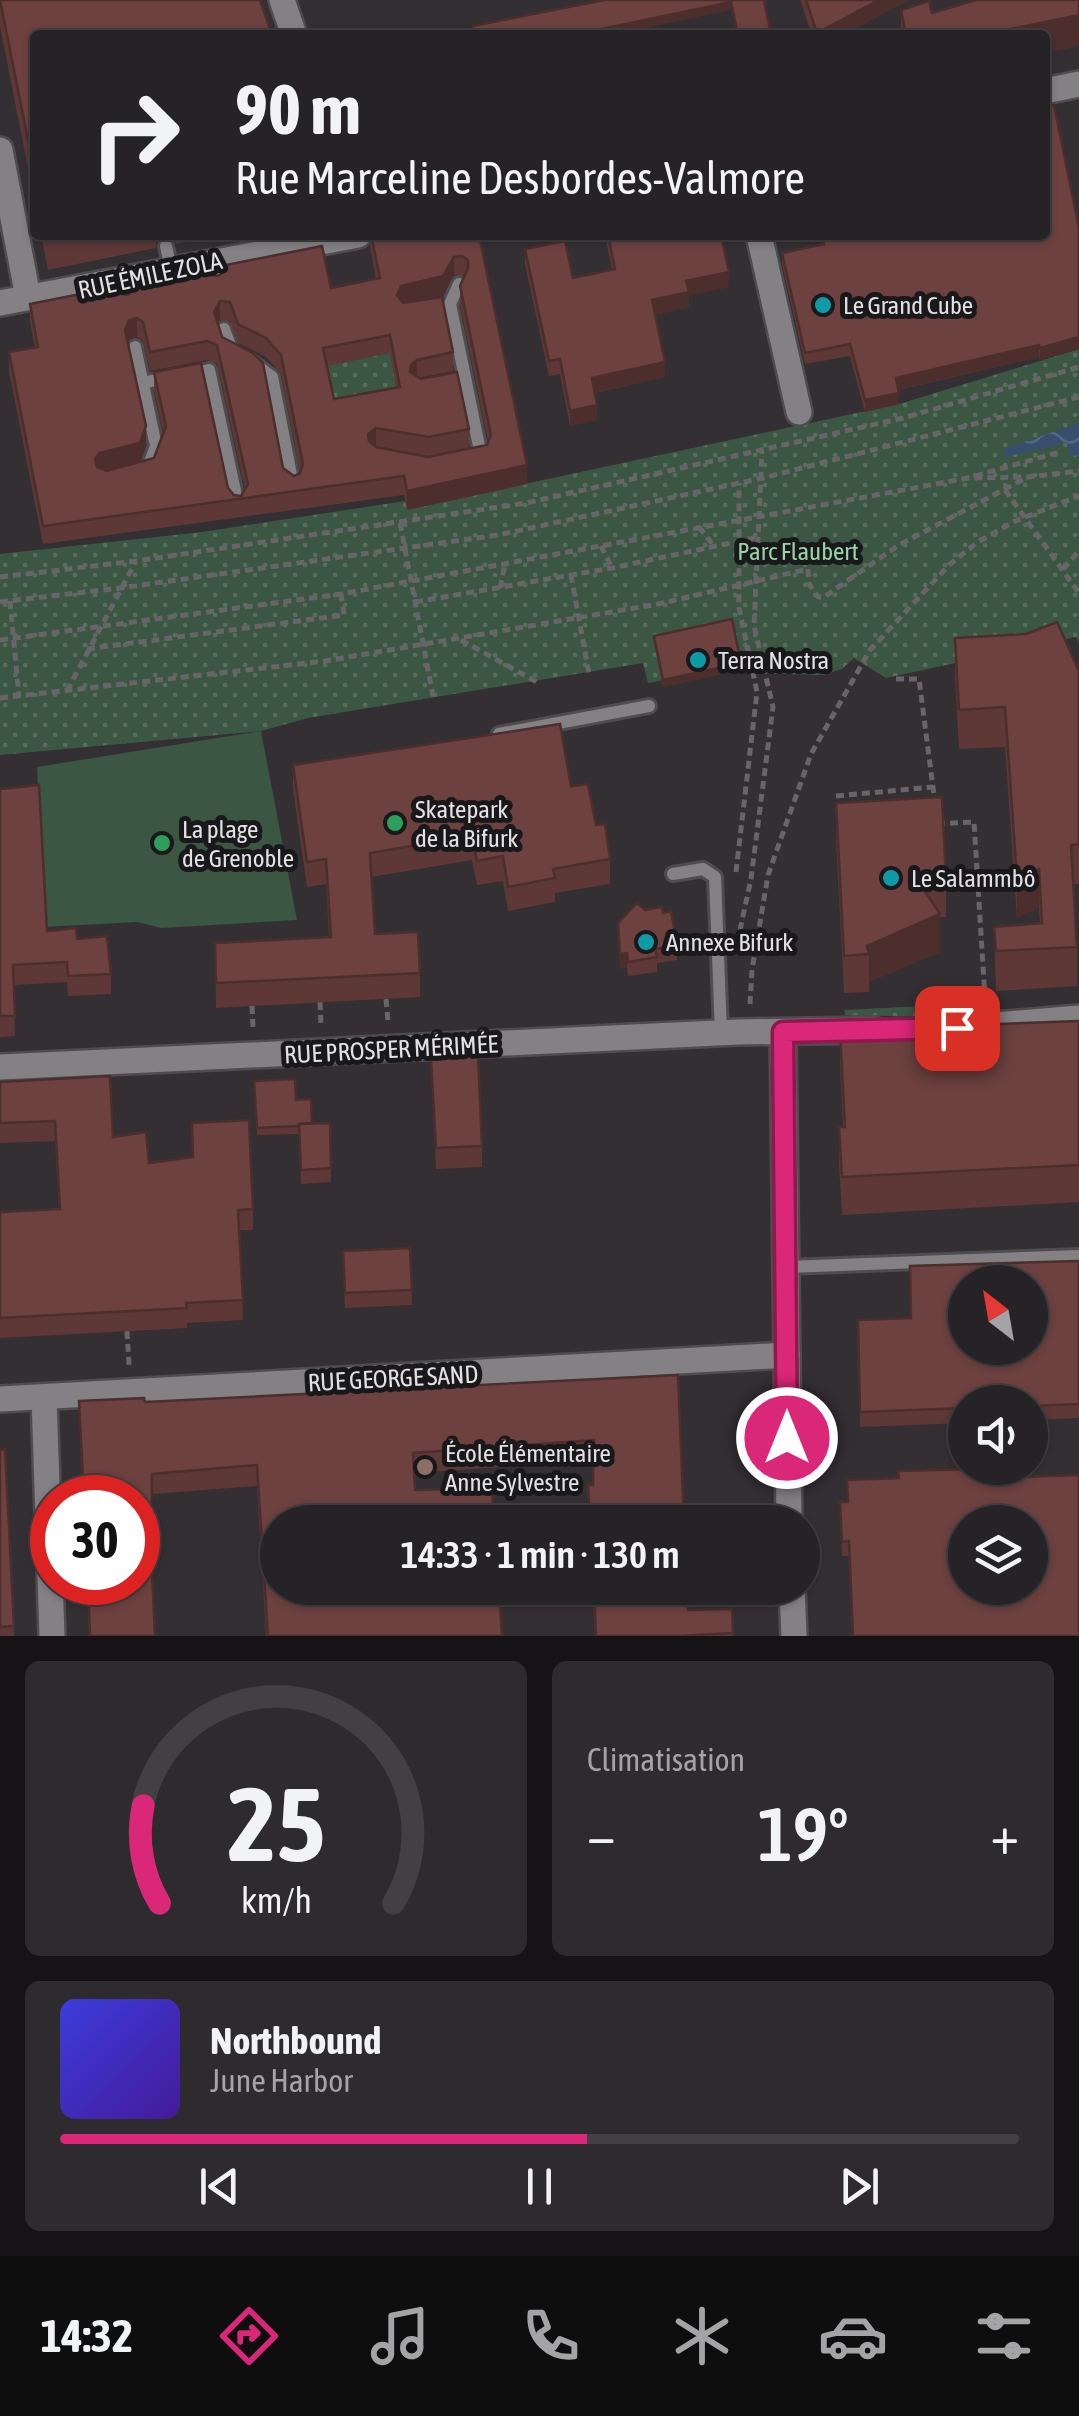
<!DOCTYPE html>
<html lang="fr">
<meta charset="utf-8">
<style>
:root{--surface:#262326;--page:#2e2b2e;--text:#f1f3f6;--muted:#a4a4a7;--line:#424043;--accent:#db2777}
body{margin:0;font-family:"Asap Condensed",sans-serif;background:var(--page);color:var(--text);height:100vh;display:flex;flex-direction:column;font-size:38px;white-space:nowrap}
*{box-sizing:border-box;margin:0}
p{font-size:32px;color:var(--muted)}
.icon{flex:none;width:55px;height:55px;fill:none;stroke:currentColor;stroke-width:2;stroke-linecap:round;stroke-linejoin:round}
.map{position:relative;height:1636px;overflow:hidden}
.side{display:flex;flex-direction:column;gap:25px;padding:25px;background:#151315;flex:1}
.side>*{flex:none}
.banner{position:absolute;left:30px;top:30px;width:1020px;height:210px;border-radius:10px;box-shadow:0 2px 8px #0004,0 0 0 2px var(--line);background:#262326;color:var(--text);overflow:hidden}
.needle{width:65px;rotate:329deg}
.buttons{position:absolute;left:948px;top:1265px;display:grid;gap:20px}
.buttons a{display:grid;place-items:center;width:100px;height:100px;border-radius:50%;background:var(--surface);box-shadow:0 2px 8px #0004,0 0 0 2px var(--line);font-size:50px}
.speed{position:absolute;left:30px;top:1475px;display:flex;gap:20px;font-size:50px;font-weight:700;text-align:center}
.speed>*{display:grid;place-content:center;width:130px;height:130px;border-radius:50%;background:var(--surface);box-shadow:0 2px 8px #0004,0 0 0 2px var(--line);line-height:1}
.speed .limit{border:15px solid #d22;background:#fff;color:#111}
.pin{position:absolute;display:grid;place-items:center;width:85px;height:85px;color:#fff;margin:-42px;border-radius:20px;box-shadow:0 5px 15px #0006}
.me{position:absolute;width:110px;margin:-55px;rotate:0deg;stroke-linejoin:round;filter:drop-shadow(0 0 8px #0008)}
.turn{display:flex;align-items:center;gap:35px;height:210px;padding:0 40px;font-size:45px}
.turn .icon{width:130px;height:130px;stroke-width:2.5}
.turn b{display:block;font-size:70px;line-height:85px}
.big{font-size:75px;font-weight:600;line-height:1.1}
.side .tile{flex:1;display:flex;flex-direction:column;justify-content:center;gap:15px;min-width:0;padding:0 35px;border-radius:15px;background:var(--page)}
.side .dial{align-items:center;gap:0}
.dial svg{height:260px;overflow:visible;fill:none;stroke:var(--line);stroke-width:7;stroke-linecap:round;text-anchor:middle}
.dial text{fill:var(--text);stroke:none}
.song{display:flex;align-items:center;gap:30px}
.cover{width:120px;height:120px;border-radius:15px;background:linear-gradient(135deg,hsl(240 70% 55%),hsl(260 70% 35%))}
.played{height:10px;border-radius:5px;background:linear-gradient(90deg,var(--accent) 55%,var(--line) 55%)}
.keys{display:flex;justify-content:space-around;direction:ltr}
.heat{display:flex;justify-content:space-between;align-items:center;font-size:55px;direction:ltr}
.side .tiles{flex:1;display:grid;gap:25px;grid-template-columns:1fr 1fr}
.tile:last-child{grid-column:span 2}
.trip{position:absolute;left:260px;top:1505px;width:560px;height:100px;border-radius:50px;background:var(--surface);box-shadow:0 2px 8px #0004,0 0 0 2px var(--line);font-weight:600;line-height:100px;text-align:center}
.tabs{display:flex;height:160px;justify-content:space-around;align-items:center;background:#0f0e0f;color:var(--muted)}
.tabs .icon{width:70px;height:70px}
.tabs .selected{color:var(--accent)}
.tabs b{font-size:45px;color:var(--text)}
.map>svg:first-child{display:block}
.grass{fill:url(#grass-dots)}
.pitch{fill:#3b5642}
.water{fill:url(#water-waves)}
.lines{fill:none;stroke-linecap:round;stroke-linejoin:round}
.lane-casing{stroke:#4e4c4f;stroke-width:18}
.street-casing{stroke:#4e4c4f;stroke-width:30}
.path{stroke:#686568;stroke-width:5;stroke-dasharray:8 5;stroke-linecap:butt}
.lane{stroke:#848185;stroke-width:12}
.street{stroke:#848185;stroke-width:25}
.wall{fill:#5d3837;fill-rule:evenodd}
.shaded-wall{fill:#4c2e2d}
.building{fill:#6c4140;stroke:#4c2e2d;stroke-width:2.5;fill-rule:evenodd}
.route-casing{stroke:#8e194d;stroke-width:25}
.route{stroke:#db2777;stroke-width:18}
.culture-dot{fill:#0f9aa8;stroke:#19181a;stroke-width:4}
.leisure-dot{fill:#2e9e5b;stroke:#19181a;stroke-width:4}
.education-dot{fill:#8d6e63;stroke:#19181a;stroke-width:4}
.labels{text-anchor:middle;stroke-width:10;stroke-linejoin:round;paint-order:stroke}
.street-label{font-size:25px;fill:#e3e1e4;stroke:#19181a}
.poi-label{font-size:25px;fill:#e3e1e4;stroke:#19181a;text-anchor:start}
.park-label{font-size:25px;fill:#97d5a7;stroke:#19181a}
</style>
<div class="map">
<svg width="1079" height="1636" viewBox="0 0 1079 1636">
<defs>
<pattern id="grass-dots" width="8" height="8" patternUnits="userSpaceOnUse" patternTransform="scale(2.5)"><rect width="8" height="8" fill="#3b5642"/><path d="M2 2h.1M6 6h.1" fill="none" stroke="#576e5d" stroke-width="1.8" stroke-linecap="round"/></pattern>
<pattern id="water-waves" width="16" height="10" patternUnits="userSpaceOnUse" patternTransform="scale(2.5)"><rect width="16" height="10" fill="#374e6e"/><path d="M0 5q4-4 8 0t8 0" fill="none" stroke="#546783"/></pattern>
</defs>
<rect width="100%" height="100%" fill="#332f33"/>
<!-- grass -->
<g class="grass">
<path d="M314,319L393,353L400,406L334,418Z"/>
<path d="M1079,349V643L1076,637L886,678L854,658L842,669L823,675L754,673L737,667L648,683L643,663L308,718L261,731L0,755V554L202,532L405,501L408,509L899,404Z"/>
<path d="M965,1004V1015L930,1017L845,1015L844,1010Z"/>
</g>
<!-- pitch -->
<path class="pitch" d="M261,731L297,920L161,928L137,922L45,927L37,767Z"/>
<!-- water -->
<path class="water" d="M1079,423V455L1070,456L1067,442L1005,457L1004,449Z"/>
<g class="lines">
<defs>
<g id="lane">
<path d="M166,246L171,270"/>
<path d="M459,284L450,304L481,456L476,457"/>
<path d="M224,329L232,351"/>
<path d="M135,347L156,446L147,470L142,471"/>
<path d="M250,360L272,377L293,485"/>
<path d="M190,374L209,370L238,505"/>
<path d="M142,383L170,377"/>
<path d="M499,734L649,706"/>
<path d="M673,874L703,869L715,877L721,1033"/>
<path d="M787,1267L1079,1256"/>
</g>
<g id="street">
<path d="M282,0L294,35"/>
<path d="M1045,91L1079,84"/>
<path d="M0,150L28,297"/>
<path d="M759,235L799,412"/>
<path d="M0,303L358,235"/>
<path d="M984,1026L1079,1018"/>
<path d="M783,1032L789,1522"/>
<path d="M0,1067L738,1032L874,1030"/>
<path d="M44,1397L52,1636"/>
<path d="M0,1399L787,1355"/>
<path d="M792,1588L794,1636"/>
</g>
</defs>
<!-- lane casing -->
<use href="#lane" class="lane-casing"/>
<!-- street casing -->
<use href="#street" class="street-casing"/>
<!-- path -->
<g class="path">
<path d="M975,476L1060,452"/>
<path d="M1005,490L1079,593"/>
<path d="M400,523L434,701"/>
<path d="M699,527L714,546"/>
<path d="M601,546L612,568"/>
<path d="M1063,569L1079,551"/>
<path d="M571,575L589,674"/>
<path d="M0,577L136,561L526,503L903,418L1079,367"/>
<path d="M500,588L505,564"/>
<path d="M10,601L19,696"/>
<path d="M0,602L120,588L498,535L763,478L1079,397"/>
<path d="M415,602L612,568L759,537"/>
<path d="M0,640L341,594L968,478L1028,477L1079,471"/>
<path d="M461,640L537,682"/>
<path d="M87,649L344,615L341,594"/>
<path d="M896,679H919L935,803"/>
<path d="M67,691L136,561"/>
<path d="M0,698L325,661L658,604L808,569L809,584L818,597H824L899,545L1024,479"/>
<path d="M836,796L933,787"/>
<path d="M937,824L974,822L985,998"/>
<path d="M736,872L757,692L739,608V483"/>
<path d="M740,930L751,879L773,707L754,626L762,452"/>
<path d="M386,999L388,1021"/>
<path d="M320,1002L321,1024"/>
<path d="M750,1004L752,970L768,875L811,754L870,650L950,564L978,542L1015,521L1079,496"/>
<path d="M252,1006L253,1028"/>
<path d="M127,1331L129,1365"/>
</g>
<!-- lane -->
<use href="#lane" class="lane"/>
<!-- street -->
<use href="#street" class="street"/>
</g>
<!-- wall -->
<g class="wall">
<path d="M0,0L35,35V204L0,26Z"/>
<path d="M800,0H909L843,35H812Z"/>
<path d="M973,0H1079V46L1045,53V35H901V10L932,13Z"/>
<path d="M41,235H223L176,244L173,239L165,236L159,239L156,248L48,270Z"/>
<path d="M370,235H479L527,484L407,510L404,495L43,544L9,371V352L35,347L30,322V304L128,295L211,275L331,288L376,279L370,246ZM454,275H462L465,277L460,286V305L488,442L487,445L428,457L376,447L429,456L469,448V429L419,378L453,371V352L421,300L443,295ZM220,320L230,321L238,343L266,357L281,374L300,473L294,476L283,468L222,337L218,324ZM137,337L143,341L150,371L207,360L217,364L245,489L241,496L234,495L228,488L154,372V391L163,433L154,458L106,470L140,462L146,445L128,342L129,339ZM390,353L396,388L334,399L327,366Z"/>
<path d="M605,235H721L729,287L689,295V307L655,315L665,377L595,393L597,420L570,426L560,374L549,376L525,264V249L573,278L612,270Z"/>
<path d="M821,235H1045L1040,360L1039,357L898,390L899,404L865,412L850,356L805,364L782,265V253L822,245Z"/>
<path d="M654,636L741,670L663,687L654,643Z"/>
<path d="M955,638L1079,671V884H1073L1077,947V986L996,991L994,927L1040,924L1039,908L1017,918L1005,747L959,749L955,678Z"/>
<path d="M293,765L571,786L596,825L610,859V884L555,893V902L508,911L503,881L477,885L472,860L371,877L375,934L420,973V997L216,1008L215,943L329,937L326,884L307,887L293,789Z"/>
<path d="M0,789L47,931L77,939L111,974V994L68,996L67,982L14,985L15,1036L0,1037Z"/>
<path d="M836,803L946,879V917H940V952L869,982V992L844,993L836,840Z"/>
<path d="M645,910L663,913L677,945V960L657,963V972L628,976L627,967L620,969L618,923Z"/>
<path d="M1079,1021V1202L842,1215L839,1165V1127H843L840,1067V1030Z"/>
<path d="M431,1060L482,1146V1167L436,1169Z"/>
<path d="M254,1081L296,1100L312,1123H330L331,1182L301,1184L299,1134L257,1135Z"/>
<path d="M0,1082L113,1137L149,1163L192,1157V1123L253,1209V1230H239L243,1320L187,1323V1328L0,1338V1212L59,1209L55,1141L0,1143Z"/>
<path d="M410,1248L412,1305L345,1308L343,1266Z"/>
<path d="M1079,1261V1418L1030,1420V1402H965V1423L860,1427L858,1320L911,1318Z"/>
<path d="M678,1375L684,1522H589L588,1485H593V1461L414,1473L415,1490L502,1636H266L257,1486L152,1494V1554L155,1636H89L87,1582H138V1498H83L79,1401L145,1402Z"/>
<path d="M5,1449L14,1636H0V1450Z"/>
<path d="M1021,1468L849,1556H842L840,1502H847L899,1478Z"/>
<path d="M592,1588H687L688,1610L732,1609L733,1636H595Z"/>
</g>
<!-- shaded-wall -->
<g class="shaded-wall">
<path d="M879,0H909L843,35H817V33Z"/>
<path d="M731,2V10L613,35H573Z"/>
<path d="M1079,15V46L1045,53V35H982Z"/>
<path d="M156,235L165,236L159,239L156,248Z"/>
<path d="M454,257V275L443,295L401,305L397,295L401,286Z"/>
<path d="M729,272V287L689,295V307L652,316V300L686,281Z"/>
<path d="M220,301V320L214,331V312Z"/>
<path d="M137,318V337L129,339L125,349V330L129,320Z"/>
<path d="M1079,337V349L1040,360V348Z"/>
<path d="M1039,345V357L896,390V378Z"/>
<path d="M417,360V378L411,384V365Z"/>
<path d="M665,362V377L592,393V378Z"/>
<path d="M899,393V404L865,412V400Z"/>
<path d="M597,405V420L570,426V411Z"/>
<path d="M146,426V445L140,462L99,472L95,459L99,453Z"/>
<path d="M376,428V446L368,453V434Z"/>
<path d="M527,465V484L407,510V491Z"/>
<path d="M741,663V670L663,687V680Z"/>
<path d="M1039,869V908L1017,918V878Z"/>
<path d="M940,914V952L869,982V954L867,946Z"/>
<path d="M627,953V967L620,969V954Z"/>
</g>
<!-- building -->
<g class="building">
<path d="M0,0H260L272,35H35V175Z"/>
<path d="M604,0H764L771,35H738L731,2L573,35H475L473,26Z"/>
<path d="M806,0H879L817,33Z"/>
<path d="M976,0H1079V15L982,35H906L901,10L929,1L932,13Z"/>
<path d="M1054,105L1079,228V337L1040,348L1039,345L896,378L899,393L865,400L850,344L805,353L782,253L824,244L822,235H1045V107Z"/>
<path d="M47,235H80L48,241Z"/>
<path d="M371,235H479L527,465L407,491L404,476L43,526L9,352L38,347L30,304L115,287L121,294L128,295L134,289L135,283L206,269L211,275L218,276L225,271L226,265L322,246L331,288L380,278ZM462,256L468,260V268L460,286L491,435L487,445L428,457L376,447L369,441L368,434L376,428L429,437L469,429L457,372L421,379L410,372L411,365L417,360L453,352L442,297L403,303L397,295L401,286L443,276L454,257ZM220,301L230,302L238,324L266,338L281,355L303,464L300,473L294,476L283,468L263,363L253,353L222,337L214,312ZM137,318L143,322L150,352L207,341L217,345L248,484L241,496L234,495L228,488L201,363L154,372L166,426L154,458L107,471L97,467L95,459L99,453L140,443L146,426L125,330L129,320ZM390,335L400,387L334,399L323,348Z"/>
<path d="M608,235H721L729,272L686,281L689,292L652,300L665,362L592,378L597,405L570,411L560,359L549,361L525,249L565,241L573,278L615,269Z"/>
<path d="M732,619L741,663L663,680L654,636Z"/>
<path d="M1057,622L1079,671V844L1071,845L1077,947L996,951L994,927L1042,923L1039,869L1017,878L1005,707L959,710L955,638L1026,634Z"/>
<path d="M560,724L571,786L588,784L596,825L605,824L610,859L553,869L555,878L508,887L503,856L477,861L472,836L370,853L375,934L418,932L420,973L216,983L215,943L331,937L326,859L307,862L293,765Z"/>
<path d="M39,785L47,931L76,928L77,939L107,936L111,974L68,976L67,962L13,965L15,1016H0V789Z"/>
<path d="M942,797L946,879L918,881L940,914L867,946L869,954L844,956L836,803Z"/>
<path d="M637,903L645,910L662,907L663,913L671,911L677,945L655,949L657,957L628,962L627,953L620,954L618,923Z"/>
<path d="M1079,1021V1165L842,1177L839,1127H845L840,1030Z"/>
<path d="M478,1056L482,1146L436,1148L431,1060Z"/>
<path d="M110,1076L113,1137L146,1132L149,1163L193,1157L192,1123L249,1120L253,1209L238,1210L243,1300L186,1303L187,1308L0,1318V1212L60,1209L55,1121L0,1123V1082Z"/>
<path d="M295,1079L296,1100L311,1099L312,1123L299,1124V1126L257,1128L254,1081Z"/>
<path d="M330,1123L331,1168L301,1170L299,1124Z"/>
<path d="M410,1248L412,1290L345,1293L343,1251Z"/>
<path d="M1079,1261V1404L1030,1406V1402H965V1408L860,1412L858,1320L911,1318L910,1266ZM965,1282H1030V1348H965Z"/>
<path d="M678,1375L684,1522H590L588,1485H593L594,1440L413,1453L415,1490L492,1488L494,1522H278V1588H499L502,1636H268L257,1465L152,1474L151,1550L155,1636H90L88,1582H138V1498H84L79,1401L144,1398L145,1402Z"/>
<path d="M5,1449L14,1626L0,1627V1450Z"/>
<path d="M1021,1468L1022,1477L1079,1475V1636H853L849,1541L842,1542L840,1502H848L847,1480L899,1478L898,1471ZM965,1522H1030V1588H965Z"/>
<path d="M594,1588H687L688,1610L732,1609L733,1633L679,1636H596Z"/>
</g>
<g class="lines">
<defs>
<path id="route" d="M787,1438L783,1032L957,1028"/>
</defs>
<!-- route casing -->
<use href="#route" class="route-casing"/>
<!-- route -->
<use href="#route" class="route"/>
</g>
<!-- markers -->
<g class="culture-dot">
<circle cx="823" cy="305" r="10"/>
<circle cx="698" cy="660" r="10"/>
<circle cx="891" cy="878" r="10"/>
<circle cx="646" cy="942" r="10"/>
</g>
<g class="leisure-dot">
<circle cx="395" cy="823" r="10"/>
<circle cx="162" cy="843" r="10"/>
</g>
<circle class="education-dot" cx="425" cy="1467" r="10"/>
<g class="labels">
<!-- street labels -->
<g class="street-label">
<text transform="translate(150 275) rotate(-12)" y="9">RUE ÉMILE ZOLA</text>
<text transform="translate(391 1049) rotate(-3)" y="9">RUE PROSPER MÉRIMÉE</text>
<text transform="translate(393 1378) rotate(-3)" y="9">RUE GEORGE SAND</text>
</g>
<!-- poi labels -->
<g class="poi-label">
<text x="843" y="314">Le Grand Cube</text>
<text x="718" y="669">Terra Nostra</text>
<text x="415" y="818">Skatepark<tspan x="415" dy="29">de la Bifurk</tspan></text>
<text x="182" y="838">La plage<tspan x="182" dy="29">de Grenoble</tspan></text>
<text x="911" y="887">Le Salammbô</text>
<text x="666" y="951">Annexe Bifurk</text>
<text x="445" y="1462">École Élémentaire<tspan x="445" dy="29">Anne Sylvestre</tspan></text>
</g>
<!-- park labels -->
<g class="park-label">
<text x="798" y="560">Parc Flaubert</text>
</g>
</g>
</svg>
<div class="buttons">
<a><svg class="needle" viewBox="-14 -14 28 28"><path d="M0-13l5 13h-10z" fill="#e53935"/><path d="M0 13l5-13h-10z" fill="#a4a4a7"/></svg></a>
<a><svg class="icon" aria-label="sound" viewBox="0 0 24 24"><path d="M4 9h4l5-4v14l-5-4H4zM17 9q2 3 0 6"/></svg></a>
<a><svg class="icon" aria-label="layers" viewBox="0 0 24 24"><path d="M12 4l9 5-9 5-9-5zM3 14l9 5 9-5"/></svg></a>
</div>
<div class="speed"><div class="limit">30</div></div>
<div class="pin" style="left:957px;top:1028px;background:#d93025"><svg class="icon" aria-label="arrive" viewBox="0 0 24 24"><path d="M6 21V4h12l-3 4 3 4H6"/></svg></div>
<svg class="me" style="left:787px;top:1438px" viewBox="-20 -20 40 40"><circle r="17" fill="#db2777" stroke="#fff" stroke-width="3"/><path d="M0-11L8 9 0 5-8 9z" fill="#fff"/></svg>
<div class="trip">14:33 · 1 min · 130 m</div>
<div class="banner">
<div class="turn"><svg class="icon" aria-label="right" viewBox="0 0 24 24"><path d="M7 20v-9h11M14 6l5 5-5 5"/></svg><div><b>90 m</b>Rue Marceline Desbordes-Valmore</div></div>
</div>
</div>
<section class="side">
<div class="tiles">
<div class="tile dial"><svg viewBox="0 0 100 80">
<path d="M14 69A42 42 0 1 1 86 69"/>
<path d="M14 69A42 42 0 0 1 9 39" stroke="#db2777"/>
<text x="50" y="56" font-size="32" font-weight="700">25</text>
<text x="50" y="72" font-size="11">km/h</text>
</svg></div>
<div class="tile"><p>Climatisation</p>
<div class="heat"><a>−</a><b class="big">19°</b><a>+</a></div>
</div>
<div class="tile">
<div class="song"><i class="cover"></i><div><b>Northbound</b><p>June Harbor</p></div></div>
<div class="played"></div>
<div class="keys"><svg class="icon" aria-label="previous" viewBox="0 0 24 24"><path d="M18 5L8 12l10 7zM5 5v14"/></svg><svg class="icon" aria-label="pause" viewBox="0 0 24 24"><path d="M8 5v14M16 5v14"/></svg><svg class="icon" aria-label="next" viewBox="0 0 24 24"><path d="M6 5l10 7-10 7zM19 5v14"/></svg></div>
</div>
</div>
</section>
<nav class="tabs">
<b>14:32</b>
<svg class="icon selected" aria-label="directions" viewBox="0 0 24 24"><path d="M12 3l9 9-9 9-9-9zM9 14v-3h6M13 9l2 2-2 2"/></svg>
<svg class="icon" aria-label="music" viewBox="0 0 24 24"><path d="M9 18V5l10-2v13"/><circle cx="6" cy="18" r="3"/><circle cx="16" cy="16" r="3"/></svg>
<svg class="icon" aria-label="phone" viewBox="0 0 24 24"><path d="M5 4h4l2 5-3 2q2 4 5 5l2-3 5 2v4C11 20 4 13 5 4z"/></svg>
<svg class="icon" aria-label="climate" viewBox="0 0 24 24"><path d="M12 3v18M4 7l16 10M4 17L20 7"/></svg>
<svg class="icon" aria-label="car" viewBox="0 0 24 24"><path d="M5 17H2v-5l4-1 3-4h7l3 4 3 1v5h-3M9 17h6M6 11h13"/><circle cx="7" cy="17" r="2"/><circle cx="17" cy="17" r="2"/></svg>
<svg class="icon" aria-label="filters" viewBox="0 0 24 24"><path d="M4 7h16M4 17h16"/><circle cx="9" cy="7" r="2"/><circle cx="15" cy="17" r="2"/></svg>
</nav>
